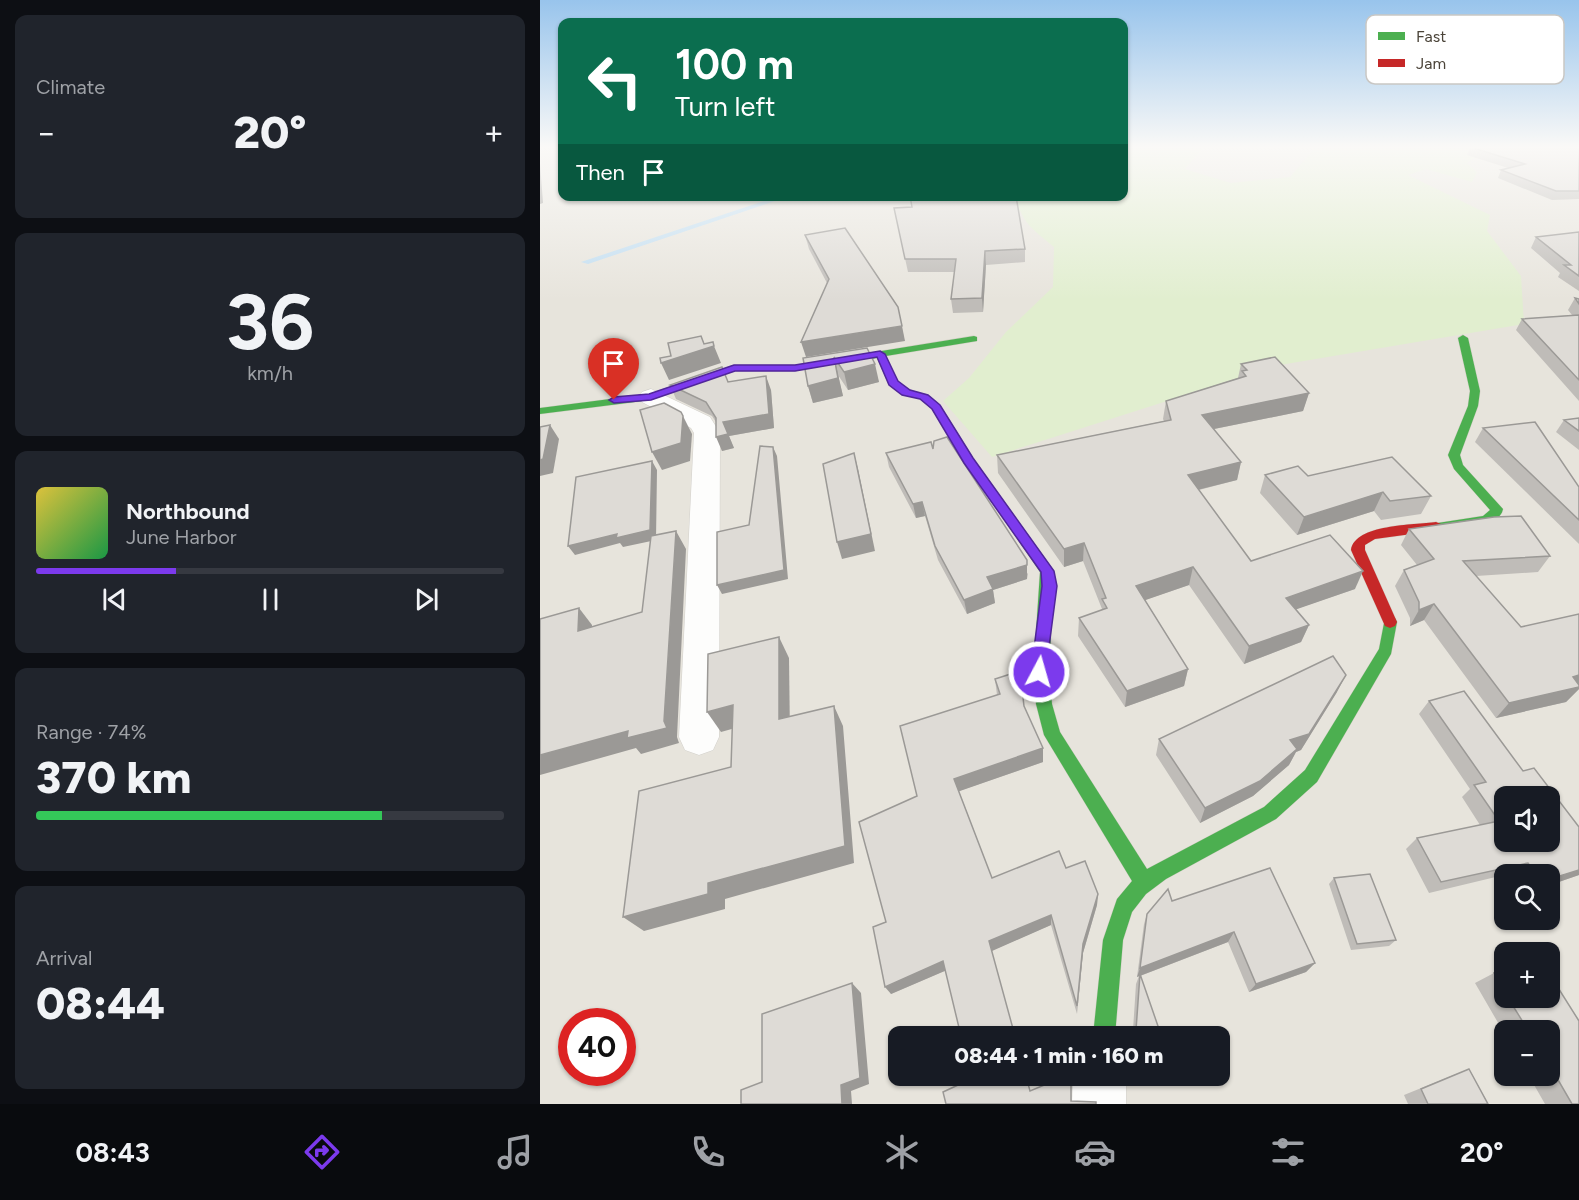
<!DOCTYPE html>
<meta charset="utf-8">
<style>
:root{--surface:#171b24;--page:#20242c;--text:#f1f3f6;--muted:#9ea1a6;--line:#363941;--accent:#7c3aed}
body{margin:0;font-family:Figtree,sans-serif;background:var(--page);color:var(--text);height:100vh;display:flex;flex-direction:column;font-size:22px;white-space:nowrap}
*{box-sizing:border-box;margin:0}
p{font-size:20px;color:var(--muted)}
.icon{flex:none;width:33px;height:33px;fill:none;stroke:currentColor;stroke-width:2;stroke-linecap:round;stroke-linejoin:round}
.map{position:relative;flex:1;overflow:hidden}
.drawer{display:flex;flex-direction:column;gap:15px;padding:15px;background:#0d0f14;width:540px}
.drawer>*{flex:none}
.banner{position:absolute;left:18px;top:18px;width:570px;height:183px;border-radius:12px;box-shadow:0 2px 4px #0004;background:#0b6e4f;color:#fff;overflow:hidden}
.buttons{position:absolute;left:954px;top:786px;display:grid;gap:12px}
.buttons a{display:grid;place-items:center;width:66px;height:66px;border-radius:12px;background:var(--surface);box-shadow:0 2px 4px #0004;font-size:30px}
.speed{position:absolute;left:18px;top:1008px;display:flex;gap:12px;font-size:30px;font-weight:700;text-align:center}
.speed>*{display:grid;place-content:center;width:78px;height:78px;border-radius:50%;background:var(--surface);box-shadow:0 2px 4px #0004;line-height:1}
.speed .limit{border:9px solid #d22;background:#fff;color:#111}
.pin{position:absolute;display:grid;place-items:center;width:51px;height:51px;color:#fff;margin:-62px -26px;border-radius:50% 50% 50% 0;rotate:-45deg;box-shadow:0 0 6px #0007}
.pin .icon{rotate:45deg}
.me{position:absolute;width:66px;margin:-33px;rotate:6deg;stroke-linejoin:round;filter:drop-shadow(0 0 4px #0008)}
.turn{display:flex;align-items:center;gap:21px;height:126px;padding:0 18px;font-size:27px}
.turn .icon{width:78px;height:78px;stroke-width:2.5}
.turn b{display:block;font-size:42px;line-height:51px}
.then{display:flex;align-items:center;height:57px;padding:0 18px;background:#0003;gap:12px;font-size:22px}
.big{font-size:45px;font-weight:800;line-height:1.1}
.drawer .widget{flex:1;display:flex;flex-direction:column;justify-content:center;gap:9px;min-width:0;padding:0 21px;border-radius:12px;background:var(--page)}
.drawer .dial{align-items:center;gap:0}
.dial b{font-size:78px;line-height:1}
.song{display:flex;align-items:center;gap:18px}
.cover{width:72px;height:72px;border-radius:9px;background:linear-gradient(135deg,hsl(50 70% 55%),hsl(140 70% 35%))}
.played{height:6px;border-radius:3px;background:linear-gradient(90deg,var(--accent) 30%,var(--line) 30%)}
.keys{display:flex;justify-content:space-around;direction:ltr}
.heat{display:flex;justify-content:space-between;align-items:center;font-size:33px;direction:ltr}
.charge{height:9px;border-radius:4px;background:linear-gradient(90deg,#34c759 74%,var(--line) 0)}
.trip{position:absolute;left:348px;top:1026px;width:342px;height:60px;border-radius:12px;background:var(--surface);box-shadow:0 2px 4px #0004;font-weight:800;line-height:60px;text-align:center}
.dock{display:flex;height:96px;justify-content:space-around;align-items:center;background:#090b0e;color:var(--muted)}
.dock .icon{width:42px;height:42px}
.dock .on{color:var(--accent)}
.dock b{font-size:27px;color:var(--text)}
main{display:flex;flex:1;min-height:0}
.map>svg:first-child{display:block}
.residential{fill:#e7e4dc;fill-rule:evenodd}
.green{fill:#e1eecf}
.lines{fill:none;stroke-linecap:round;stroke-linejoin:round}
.stream{fill:#c0ddf1;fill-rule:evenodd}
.street-casing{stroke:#d2d0cb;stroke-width:1}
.fast-casing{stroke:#d3cfc5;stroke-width:1}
.jam-casing{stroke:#d3cfc5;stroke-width:1}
.street{fill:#fdfdfc;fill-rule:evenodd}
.fast{fill:#4caf50;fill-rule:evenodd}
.jam{fill:#c62828;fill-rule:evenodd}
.wall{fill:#bfbcb8}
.shaded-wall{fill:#9b9996}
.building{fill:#dedbd6;stroke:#9b9996;stroke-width:1.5;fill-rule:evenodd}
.route{fill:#7c3aed;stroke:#51269a;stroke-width:1.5}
.key{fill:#fff;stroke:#c9c7c4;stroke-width:1.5}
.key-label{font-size:16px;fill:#4b4439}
</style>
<main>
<section class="drawer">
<div class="widget"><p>Climate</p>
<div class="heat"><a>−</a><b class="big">20°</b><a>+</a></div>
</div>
<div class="widget dial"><b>36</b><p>km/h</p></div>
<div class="widget">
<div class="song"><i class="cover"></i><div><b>Northbound</b><p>June Harbor</p></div></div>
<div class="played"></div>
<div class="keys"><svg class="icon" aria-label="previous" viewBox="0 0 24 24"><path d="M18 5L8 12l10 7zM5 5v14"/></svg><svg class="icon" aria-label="pause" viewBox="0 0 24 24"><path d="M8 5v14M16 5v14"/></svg><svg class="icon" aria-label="next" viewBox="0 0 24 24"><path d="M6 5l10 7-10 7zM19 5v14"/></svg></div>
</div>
<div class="widget"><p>Range · 74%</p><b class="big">370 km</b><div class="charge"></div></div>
<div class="widget"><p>Arrival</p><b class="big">08:44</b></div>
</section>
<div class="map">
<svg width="1039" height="1104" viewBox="0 0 1039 1104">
<rect width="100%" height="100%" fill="#f4f2ee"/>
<!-- residential -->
<path class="residential" d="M0,146H22V196H584V146H1039V1104H0ZM964,796H1010V842H964ZM964,874H1010V920H964ZM964,952H1010V998H964ZM32,1022H82V1072H32ZM964,1030H1010V1076H964ZM358,1036H680V1076H358Z"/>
<!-- green -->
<path class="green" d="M594,146H665L645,169L691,183L750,177L775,148L787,146H951L927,163L937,172L932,182L886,169L868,175L950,215L947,231L981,276L984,324L740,365L452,457L403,401L429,378L466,332L513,287L514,247C496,232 479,221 477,197L584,196V151Z"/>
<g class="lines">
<!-- stream -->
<path class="stream" d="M239,196H250L48,264L41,262Z"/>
<defs>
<g id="street">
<path d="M111,389L170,417L180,433L179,737L173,750L159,755L145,750L139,737L154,433L151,428L102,402L98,397L102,392Z"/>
<path d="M533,1076H586V1104H532Z"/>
</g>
<g id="fast">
<path d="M923,335L928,338L940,391L938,406L920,455L923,465L963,509C960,529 913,529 896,532L891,530L889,527L891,524L943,516L950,510L914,469L908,455L928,406L930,391L918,338Z"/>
<path d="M434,336L437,337V341L346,356L357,381L370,390L388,395L400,405L433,458L514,571L509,676L512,704L520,732L607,869L724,807L765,770L839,649L845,618L850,616L855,618L857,622L851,654L777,782L736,819L626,879L606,894L592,912L583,940L575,1036H553L563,940L577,899L592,881L504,735L496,704L493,676L500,572L425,463L392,409L380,399L362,394L349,385L337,358L255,371H195L111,400L0,414V408L109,394L194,365H255Z"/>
</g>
<path id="jam" d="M896,522L901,524L903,527L901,530L835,539L825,545V550L857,622L855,626L850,628L845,626L811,550C815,524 874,525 896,522Z"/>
</defs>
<!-- street casing -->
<use href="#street" class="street-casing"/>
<!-- fast casing -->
<use href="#fast" class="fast-casing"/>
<!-- jam casing -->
<use href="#jam" class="jam-casing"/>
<!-- street -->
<use href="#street" class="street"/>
<!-- fast -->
<use href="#fast" class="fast"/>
<!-- jam -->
<use href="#jam" class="jam"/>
</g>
<!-- wall -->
<g class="wall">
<path d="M1039,146V199L1012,200L958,178L961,170L968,168L927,155L930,147Z"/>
<path d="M354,208L485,249V262L446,265L443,312L413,313L411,299L415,272H368Z"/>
<path d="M1039,232V291L1018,277L1020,273L991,248L996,237Z"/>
<path d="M265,235L365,341L287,283L269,249Z"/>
<path d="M1035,298L1039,299V401L976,330L982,319L1032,315L1028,310Z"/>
<path d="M327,348L339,382L308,390L298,375L303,396L273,403L268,386L263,358Z"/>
<path d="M701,364L769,393L763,411L674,429L701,462L697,480L659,490L711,561L815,589L756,609L769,625L761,642L704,664L649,585L605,600L648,669L644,686L585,707L538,636L539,618L562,610V609L543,561L524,567L458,473L457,455L624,421L623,419L626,401L698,378Z"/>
<path d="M188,382L231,390L234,428L189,436L194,448L182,451L176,422L172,416L136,399L130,385Z"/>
<path d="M1039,418V450L1016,432L1024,420Z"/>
<path d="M943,428L1039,487V544L935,442Z"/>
<path d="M393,449L488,574L487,579L453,590L455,603L427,614L398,560L385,516L376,518L349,467L346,453Z"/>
<path d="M725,475L768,476L891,496L881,514L841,520L834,511L757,535L720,493Z"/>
<path d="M869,529L1010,556L998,572L936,576L981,627L1039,614V689L1026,702L956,718L884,620L870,626V618L855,586L864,570L877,565L861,545Z"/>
<path d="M455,679L484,706L503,762L419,791L452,878L526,868L558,894L557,905L543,953L537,1014L511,925L351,994L346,922L377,796L457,695Z"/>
<path d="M797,692L761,750L756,752L749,765L713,796L660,823L616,755L619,739Z"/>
<path d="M889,701L1039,875L1010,885V874H964V875L889,893L866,849L877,838L940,825L922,797L930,789L879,714Z"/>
<path d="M794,878L856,940L849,946L811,950L789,884Z"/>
<path d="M632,901L775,963L766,972L709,992L688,942L600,976L615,1036H544L545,1030H593L596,984L599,976L597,977L604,924L607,914Z"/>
<path d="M964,969V998H1010L1039,1104H1005L989,1076H1010V1030H964V1033L935,983L954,973Z"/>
<path d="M929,1069L948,1104H868L864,1095L911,1076Z"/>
</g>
<!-- shaded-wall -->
<g class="shaded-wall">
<path d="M0,163L3,203L0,204Z"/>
<path d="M445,251L446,265L443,312L442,298Z"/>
<path d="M362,326L365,341L266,357L261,342Z"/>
<path d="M161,336L166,348L174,346L181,363L129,380L121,363Z"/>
<path d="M294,357L303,396L273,403L268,386Z"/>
<path d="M335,364L339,382L308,390L304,372Z"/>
<path d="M226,376L231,390L234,428L189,436L194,448L182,451L176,437L183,422Z"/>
<path d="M769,393L763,411L659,432L662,415Z"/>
<path d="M143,416L152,434L150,461L122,470L112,452Z"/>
<path d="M10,425L19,439L13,473L0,476V460Z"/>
<path d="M233,447L237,456L248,579L182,594L177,585L244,570Z"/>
<path d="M314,453L318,469L335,551L302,559L297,542Z"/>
<path d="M112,461L117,470L116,540L83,547L80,543L35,555L28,546Z"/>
<path d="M701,462L697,480L645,493L648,475Z"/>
<path d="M843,492L834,511L757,535L764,517Z"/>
<path d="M382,502L385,516L376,518L373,504Z"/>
<path d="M136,531L146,549L137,737L139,743L101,754L96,748L0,775V755L124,721Z"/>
<path d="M544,543L543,561L524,567V549Z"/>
<path d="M487,560V579L453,590L455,603L427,614L424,600L447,577Z"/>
<path d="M653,567L649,585L594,604L596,586Z"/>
<path d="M823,571L815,589L740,615L746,598Z"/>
<path d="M894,604L884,620L870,626L879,610Z"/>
<path d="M39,608L52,625V648L38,631Z"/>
<path d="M769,625L761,642L704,664L709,646Z"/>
<path d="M239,637L249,658L250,738L239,719Z"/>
<path d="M648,669L644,686L585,707L587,691Z"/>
<path d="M806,675L797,692L761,750L756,752L749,765L713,796L660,823L665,808L750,740Z"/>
<path d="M1039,675V689L1026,702L956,718L969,703L1033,677Z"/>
<path d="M193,705L206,725L181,732L167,712Z"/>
<path d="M294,706L303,726L314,863L185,899V909L104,931L83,917L168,883Z"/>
<path d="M503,748V762L417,792L414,779Z"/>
<path d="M1039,870V875L1010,885V879Z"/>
<path d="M558,894L557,905L543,953L537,1014L543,944Z"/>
<path d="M511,915V925L452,951L449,941Z"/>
<path d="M694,932L688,942L597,977L600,968Z"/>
<path d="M403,961L407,970L351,994L345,987Z"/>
<path d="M775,963L766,972L709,992L716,984Z"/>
<path d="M312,983L321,993L329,1084L311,1091L312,1104H302L301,1085Z"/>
<path d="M619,1029L615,1036H602Z"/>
</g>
<!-- building -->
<g class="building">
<path d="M936,146H1039V191H1016L961,170L985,164L930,147Z"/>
<path d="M370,196H476L485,249L445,251L442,298L411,299L416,259H365L354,208L372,207Z"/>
<path d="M305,228L358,307L362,326L261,342L289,279L265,235Z"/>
<path d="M1039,232V276L1024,265H1031L996,237Z"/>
<path d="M1035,298L1039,299V304Z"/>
<path d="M1039,315V380L982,319Z"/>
<path d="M161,336L164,344L173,342L174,346L121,363L120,358L131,356L128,343Z"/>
<path d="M327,348L335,364L304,372L294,357L298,378L268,386L263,358Z"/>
<path d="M735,357L769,393L662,415L701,462L648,475L711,561L790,535L823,571L746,598L769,625L709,646L653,567L596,586L648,669L587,691L539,618L567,608L562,599L566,598L544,543L524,549L457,455L631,420L626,401L706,376L702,371L707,370L701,364Z"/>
<path d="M182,367L188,382L226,376L229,414L183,422L188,434L176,437V418L166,402L130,385Z"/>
<path d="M124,403L141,412L143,416L141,443L112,452L100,410Z"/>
<path d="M1039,418V431L1024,420Z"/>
<path d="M995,422L1039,487V520L943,428Z"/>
<path d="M10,425L3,459L0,460V427Z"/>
<path d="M407,437L487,560V565L447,577L453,589L424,600L395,546L382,502L373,504L346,453L391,442L393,449L394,441Z"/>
<path d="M220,446L233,447L244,570L177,585V532L209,525Z"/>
<path d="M314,453L331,534L297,542L283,464Z"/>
<path d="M852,457L891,496L850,501L843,492L764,517L725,475L758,466L768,476Z"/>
<path d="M112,461L110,530L76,538L77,534L28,546L36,477Z"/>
<path d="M981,516L1010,556L923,561L981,627L1039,614V675L1033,677L1039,685V687L969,703L894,604L879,610V602L864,570L894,559L869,529L954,517Z"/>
<path d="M136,531L124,721L127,728L87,738L88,731L0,755V619L39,608L38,631L102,612L111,536Z"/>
<path d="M239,637V719L294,706L305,846L168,883V894L83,917L99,791L191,767L193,705L167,712L168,654Z"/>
<path d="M793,656L806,675L769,734L750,740L757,749L720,781L665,808L619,739Z"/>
<path d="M480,671L484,706L503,748L414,779L452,878L519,851L526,868L545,861L558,894L543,944L537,1006L511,915L449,941L475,1036H421L403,961L345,987L333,927L346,922L319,822L377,796L360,726L460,694L455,679Z"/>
<path d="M924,691L983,771L994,768L1039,827V870L1010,879V874H996L988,863L901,882L877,838L959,821L934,785L946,782L889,701ZM964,796H1010V842H964Z"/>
<path d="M730,868L775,963L716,984L694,932L600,968L607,914L628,889L632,901Z"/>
<path d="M830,874L856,940L817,944L794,878Z"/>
<path d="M964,969V991L954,973Z"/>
<path d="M600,974L619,1029L602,1036H547L545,1030H596Z"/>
<path d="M1010,975L1039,1021V1104H1032L1010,1066V1030H988L968,998H1010Z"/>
<path d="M312,983L320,1078L301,1085L302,1104H201V1090L222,1082V1014Z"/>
<path d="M929,1069L948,1104H888L881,1089Z"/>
<path d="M430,1076H486L490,1091L526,1076H531V1101L556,1102V1104H406L403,1092L431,1079Z"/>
</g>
<!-- sky -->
<linearGradient id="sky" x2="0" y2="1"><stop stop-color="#98c4ec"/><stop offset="0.49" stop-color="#faf9f7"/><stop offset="1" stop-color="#faf9f7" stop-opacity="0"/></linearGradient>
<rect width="1039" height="300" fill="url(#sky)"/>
<!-- route -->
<path class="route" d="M340,351L345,354L358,381L370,390L388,395L400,405L433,458L514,571L517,586L505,677H493L491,672L502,586L501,572L424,463L392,409L380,399L362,395L349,385L337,357L255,371H195L111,400L74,403L69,400L74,397L109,394L194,365H255Z"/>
<!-- legend -->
<rect x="826" y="15" width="198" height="69" rx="9" class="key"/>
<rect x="838" y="32" width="27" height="8" fill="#4caf50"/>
<rect x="838" y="59" width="27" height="8" fill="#c62828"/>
<g class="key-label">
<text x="876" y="42">Fast</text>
<text x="876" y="69">Jam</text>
</g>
</svg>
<div class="buttons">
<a><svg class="icon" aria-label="sound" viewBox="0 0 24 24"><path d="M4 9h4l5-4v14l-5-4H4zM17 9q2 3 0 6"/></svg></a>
<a><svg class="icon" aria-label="search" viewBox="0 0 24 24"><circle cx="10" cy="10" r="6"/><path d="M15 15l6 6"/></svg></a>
<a>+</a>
<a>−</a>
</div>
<div class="speed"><div class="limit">40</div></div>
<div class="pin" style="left:74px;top:400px;background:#d93025"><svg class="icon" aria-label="arrive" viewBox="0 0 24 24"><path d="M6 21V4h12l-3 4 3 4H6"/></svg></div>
<svg class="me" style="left:499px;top:672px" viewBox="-20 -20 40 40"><circle r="17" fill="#7c3aed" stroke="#fff" stroke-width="3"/><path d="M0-11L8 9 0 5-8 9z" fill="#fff"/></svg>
<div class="trip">08:44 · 1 min · 160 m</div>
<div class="banner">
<div class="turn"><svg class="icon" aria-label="left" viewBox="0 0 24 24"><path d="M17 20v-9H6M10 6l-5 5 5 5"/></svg><div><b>100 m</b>Turn left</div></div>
<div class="then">Then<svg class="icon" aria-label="arrive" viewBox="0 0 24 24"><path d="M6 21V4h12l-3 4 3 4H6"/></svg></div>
</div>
</div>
</main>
<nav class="dock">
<b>08:43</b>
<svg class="icon on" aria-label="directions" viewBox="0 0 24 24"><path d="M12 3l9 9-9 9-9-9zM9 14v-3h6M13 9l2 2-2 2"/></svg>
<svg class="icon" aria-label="music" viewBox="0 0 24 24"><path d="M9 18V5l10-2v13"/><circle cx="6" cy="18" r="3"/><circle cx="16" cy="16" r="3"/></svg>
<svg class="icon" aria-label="phone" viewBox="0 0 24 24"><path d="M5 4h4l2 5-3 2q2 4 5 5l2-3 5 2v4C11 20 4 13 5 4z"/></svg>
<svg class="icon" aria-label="climate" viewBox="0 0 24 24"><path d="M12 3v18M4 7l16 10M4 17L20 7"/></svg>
<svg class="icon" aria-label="car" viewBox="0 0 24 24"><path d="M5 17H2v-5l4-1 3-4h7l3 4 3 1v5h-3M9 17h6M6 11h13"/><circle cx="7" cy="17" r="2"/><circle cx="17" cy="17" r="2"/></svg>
<svg class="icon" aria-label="filters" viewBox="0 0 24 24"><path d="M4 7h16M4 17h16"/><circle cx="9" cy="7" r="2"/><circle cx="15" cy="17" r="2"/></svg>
<b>20°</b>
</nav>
